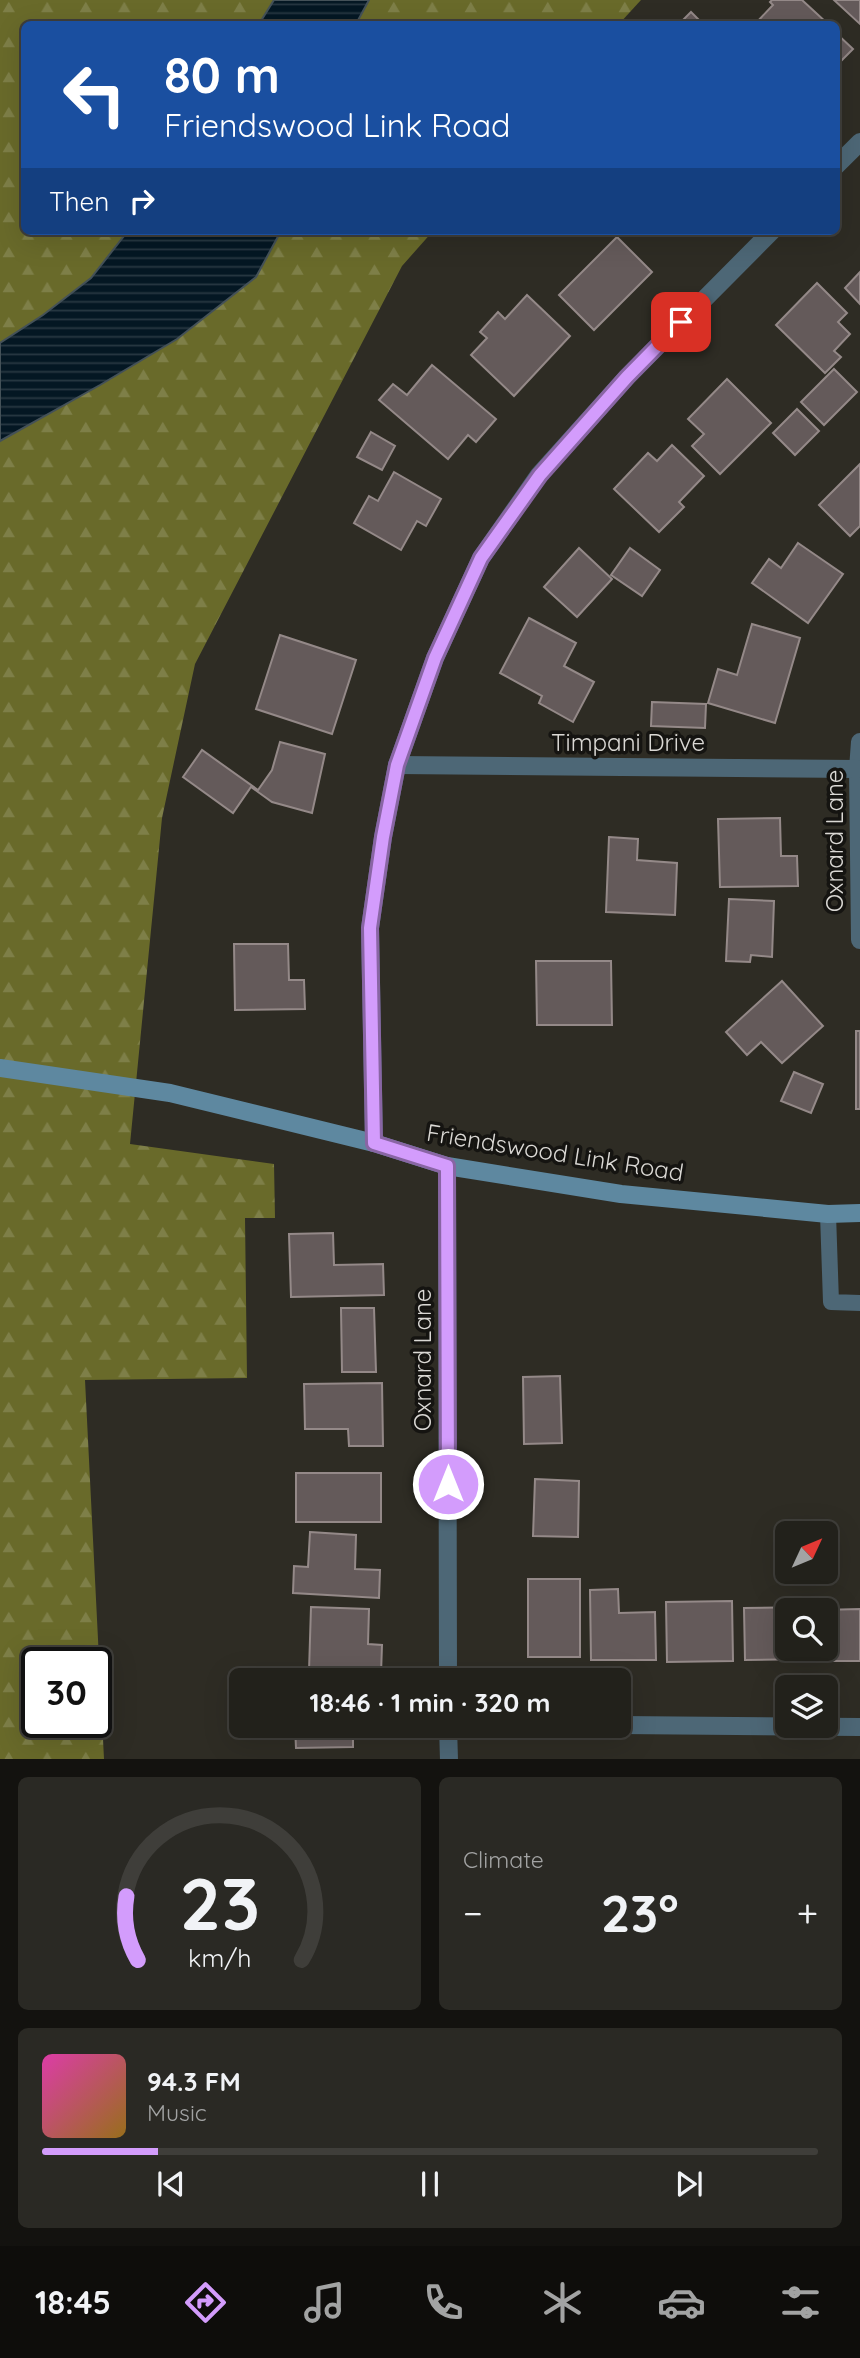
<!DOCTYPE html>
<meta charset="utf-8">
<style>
:root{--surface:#22211b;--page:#2a2924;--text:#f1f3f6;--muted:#a2a3a3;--line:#3f3e3a;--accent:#d39cfc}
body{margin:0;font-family:Quicksand,sans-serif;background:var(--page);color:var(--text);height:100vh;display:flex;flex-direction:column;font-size:26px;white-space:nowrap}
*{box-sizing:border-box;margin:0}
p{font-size:23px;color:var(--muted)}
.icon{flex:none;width:38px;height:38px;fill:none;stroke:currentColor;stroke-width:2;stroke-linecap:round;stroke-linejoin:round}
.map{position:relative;height:1759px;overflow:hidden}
.sheet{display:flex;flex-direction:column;gap:18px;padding:18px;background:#13120f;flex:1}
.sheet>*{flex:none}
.banner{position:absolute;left:21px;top:21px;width:819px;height:214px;border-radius:10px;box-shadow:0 7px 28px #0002,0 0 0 2px var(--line);background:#1a4fa0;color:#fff;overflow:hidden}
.needle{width:46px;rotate:46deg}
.controls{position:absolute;left:775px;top:1521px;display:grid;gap:14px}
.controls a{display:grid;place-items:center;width:63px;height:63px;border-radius:10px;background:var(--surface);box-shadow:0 7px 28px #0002,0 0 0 2px var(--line);font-size:35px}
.speed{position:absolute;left:21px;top:1647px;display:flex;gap:14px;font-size:35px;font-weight:700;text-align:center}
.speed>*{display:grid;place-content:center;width:91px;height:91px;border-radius:50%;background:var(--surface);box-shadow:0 7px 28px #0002,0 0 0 2px var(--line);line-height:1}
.speed .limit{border:4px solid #111;border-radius:10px;background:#fff;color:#111}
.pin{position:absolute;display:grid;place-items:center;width:60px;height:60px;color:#fff;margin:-30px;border-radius:14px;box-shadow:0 4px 10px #0006}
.me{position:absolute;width:77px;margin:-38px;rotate:0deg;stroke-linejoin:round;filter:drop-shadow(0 0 5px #0008)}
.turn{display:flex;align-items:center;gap:24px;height:147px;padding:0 28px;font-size:32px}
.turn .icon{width:91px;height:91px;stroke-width:2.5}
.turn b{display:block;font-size:49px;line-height:60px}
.then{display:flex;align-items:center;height:66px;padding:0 28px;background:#0003;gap:14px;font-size:26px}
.big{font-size:52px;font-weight:800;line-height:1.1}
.sheet .tile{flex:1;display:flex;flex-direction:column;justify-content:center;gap:10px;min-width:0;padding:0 24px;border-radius:10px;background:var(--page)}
.sheet .dial{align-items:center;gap:0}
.dial svg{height:182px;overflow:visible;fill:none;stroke:var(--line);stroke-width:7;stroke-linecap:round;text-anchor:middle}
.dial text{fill:var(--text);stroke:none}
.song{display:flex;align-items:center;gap:21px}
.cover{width:84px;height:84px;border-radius:10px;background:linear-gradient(135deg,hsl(320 70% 55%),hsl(40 70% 35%))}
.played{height:7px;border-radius:4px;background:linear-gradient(90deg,var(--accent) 15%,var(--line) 15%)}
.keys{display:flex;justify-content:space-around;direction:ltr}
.heat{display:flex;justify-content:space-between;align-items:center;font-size:38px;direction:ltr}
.sheet .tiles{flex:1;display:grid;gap:18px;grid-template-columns:1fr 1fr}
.tile:last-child{grid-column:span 2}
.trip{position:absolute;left:229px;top:1668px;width:402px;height:70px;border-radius:10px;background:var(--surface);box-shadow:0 7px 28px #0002,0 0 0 2px var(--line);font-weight:800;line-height:70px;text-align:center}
.tabs{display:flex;height:112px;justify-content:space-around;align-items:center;background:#0e0d0b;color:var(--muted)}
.tabs .icon{width:49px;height:49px}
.tabs .current{color:var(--accent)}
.tabs b{font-size:32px;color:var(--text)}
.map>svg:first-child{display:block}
.forest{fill:url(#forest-firs);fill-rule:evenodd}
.water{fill:url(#water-rules);stroke:#445158;stroke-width:2}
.building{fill:#645a5a;stroke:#948988;stroke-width:2}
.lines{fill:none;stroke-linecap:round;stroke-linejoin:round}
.lane{stroke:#4d6776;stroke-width:16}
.street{stroke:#4d6776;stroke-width:18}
.secondary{stroke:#5e88a0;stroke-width:18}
.route-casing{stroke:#8965a4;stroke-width:18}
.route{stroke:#d39cfc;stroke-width:12}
.labels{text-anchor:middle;stroke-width:7;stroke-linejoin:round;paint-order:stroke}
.street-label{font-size:24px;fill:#dad8d4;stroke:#151411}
</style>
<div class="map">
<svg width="860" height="1760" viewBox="0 0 860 1760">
<defs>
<pattern id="forest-firs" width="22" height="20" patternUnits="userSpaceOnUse" patternTransform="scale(1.75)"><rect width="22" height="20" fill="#696a2a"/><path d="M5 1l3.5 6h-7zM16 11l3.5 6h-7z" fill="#7e7f48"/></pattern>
<pattern id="water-rules" width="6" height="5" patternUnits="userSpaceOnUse" patternTransform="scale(1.75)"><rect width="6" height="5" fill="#041723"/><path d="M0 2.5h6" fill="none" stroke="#283842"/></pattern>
</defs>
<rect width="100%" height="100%" fill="#2e2c24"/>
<!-- forest -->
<g class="forest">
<path d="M0,0H274L259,24H24V231H128L91,278L43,315L0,343Z"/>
<path d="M369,0H641L619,24H356Z"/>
<path d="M281,231H433L402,266L195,664L162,818L130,1144L274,1164L275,1218H245L247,1378L85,1380L104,1759H0V441L100,385L177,339L256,277ZM37,1662H96V1722H37Z"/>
</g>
<!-- water -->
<g class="water">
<path d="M274,0H369L356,24H259Z"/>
<path d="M128,231H281L256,277L177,339L100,385L0,441V343L43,315L91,278Z"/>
</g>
<!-- building -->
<g class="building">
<path d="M772,0H802L828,24H755L773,5L770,2Z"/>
<path d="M834,0H860V24Z"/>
<path d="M691,12L703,24H679Z"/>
<path d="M836,33L853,49L836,66Z"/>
<path d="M617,237L652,272L594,330L559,295Z"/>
<path d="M860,272V304L845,288Z"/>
<path d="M817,283L847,313L838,322L850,334L834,351L841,357L825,373L776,325Z"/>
<path d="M527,295L570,336L514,396L471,355L487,338L480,332L498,312L505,319Z"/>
<path d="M432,365L496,419L476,442L468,435L448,459L379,400L393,384L407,395Z"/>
<path d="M834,369L857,392L824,425L801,402Z"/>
<path d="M727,379L771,423L720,474L692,446L704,434L688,419Z"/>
<path d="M797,409L819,431L795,455L773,433Z"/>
<path d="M371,432L395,446L382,470L357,457Z"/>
<path d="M672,445L704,476L679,502L684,507L659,532L614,489L648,453L657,461Z"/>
<path d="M860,464V526L850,536L819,505Z"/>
<path d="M394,472L441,499L426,526L417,521L401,550L354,523L369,496L378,501Z"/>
<path d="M798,543L843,574L808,623L752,583L769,559L781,568Z"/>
<path d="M579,548L612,579L577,617L544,587Z"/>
<path d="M630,548L660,570L642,596L611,575Z"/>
<path d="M529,618L576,643L564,666L594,682L573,722L539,703L542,696L500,673Z"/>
<path d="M752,624L800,638L775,723L708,703L718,669L737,675Z"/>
<path d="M280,635L356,660L332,734L256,709Z"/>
<path d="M652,702L706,704L705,728L651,726Z"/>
<path d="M280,742L325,754L312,813L272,802L251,787L233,813L183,777L202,750L258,790L272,770Z"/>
<path d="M780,818L781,856H797L798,886L720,887L718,819Z"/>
<path d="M609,837L638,839L637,860L677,863L675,915L606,912Z"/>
<path d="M729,899L774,901L772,957L751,955L750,962L726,961Z"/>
<path d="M234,944H288L289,980H304L305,1009L235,1010Z"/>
<path d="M536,961H611L612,1025H537Z"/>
<path d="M782,981L823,1026L782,1063L761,1042L747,1055L726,1032Z"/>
<rect x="856" y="1031" width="4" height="78"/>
<path d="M794,1072L823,1084L811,1113L781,1101Z"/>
<path d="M333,1233L334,1265L383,1264L384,1295L291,1297L289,1234Z"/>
<path d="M341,1308H374L376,1372H342Z"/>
<path d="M560,1376L562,1443L524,1444L523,1377Z"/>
<path d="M382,1383L383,1446H349L348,1429H305L304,1384Z"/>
<rect x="296" y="1473" width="85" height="49"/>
<path d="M535,1479L579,1481L578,1537L533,1536Z"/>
<path d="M310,1532L356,1535L355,1569L380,1570L379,1598L293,1593L294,1566L308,1567Z"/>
<rect x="528" y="1579" width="52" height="78"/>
<path d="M618,1589L619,1613L655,1612L656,1660H591L590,1590Z"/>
<path d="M732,1601L733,1661L667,1662L666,1602Z"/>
<path d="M311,1607L369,1609L368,1644L382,1645L381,1674L309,1671Z"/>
<path d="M810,1607V1610H788V1648H811V1659L745,1660L744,1608Z"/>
<path d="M860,1609V1661H822V1648H826V1610H821Z"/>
<path d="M295,1726H353V1747L296,1748Z"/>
</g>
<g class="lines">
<!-- lane -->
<path class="lane" d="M828,1214L831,1302L860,1303"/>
<!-- street -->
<g class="street">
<path d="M836,166L860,142"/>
<path d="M860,742L858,769L860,940"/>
<path d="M397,765L858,769"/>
<path d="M374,1143L370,928L383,837L397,765L435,658L481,558L539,475L627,377L772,231"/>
<path d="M447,1166L448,1680"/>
<path d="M620,1725L860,1727"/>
<path d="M448,1726L449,1760"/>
</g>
<!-- secondary -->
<path class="secondary" d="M0,1068L170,1093L374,1143L447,1166L621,1194L828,1214L860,1213"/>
</g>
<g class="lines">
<defs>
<path id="route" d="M448,1484L447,1166L374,1143L370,928L383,837L397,765L435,658L481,558L540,475L627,377L681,322"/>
</defs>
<!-- route casing -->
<use href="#route" class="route-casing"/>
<!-- route -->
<use href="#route" class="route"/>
</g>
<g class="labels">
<!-- street labels -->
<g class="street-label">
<text x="628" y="751">Timpani Drive</text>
<text transform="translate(835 841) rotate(-90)" y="8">Oxnard Lane</text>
<text transform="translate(555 1153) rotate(9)" y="8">Friendswood Link Road</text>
<text transform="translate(423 1360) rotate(-90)" y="8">Oxnard Lane</text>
</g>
</g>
</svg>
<div class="controls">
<a><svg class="needle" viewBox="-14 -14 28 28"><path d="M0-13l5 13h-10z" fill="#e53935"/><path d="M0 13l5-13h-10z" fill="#a2a3a3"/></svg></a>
<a><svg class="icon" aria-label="search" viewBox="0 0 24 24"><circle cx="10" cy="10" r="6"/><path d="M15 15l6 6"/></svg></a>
<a><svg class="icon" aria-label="layers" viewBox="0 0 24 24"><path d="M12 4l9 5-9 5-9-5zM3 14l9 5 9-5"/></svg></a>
</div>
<div class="speed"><div class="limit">30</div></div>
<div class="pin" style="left:681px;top:322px;background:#d93025"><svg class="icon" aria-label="arrive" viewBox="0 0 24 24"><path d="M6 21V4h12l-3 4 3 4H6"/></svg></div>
<svg class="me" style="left:448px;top:1484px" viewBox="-20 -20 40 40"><circle r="17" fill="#d39cfc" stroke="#fff" stroke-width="3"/><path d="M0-11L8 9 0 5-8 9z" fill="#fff"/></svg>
<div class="trip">18:46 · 1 min · 320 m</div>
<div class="banner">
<div class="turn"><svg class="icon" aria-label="left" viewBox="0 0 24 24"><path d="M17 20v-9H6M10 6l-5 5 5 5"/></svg><div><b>80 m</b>Friendswood Link Road</div></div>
<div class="then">Then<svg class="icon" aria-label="right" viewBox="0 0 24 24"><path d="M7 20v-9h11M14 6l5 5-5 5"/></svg></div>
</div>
</div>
<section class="sheet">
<div class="tiles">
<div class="tile dial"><svg viewBox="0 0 100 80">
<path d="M14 69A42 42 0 1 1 86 69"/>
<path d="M14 69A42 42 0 0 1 9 41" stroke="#d39cfc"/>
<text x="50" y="56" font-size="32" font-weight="700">23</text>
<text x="50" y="72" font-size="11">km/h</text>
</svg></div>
<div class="tile"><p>Climate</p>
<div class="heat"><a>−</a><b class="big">23°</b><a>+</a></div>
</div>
<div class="tile">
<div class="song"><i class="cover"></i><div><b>94.3 FM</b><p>Music</p></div></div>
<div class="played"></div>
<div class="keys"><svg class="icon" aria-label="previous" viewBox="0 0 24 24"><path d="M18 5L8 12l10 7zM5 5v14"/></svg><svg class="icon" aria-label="pause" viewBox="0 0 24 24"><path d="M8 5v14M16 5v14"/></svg><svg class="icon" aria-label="next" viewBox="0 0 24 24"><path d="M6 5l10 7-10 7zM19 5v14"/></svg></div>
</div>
</div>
</section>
<nav class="tabs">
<b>18:45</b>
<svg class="icon current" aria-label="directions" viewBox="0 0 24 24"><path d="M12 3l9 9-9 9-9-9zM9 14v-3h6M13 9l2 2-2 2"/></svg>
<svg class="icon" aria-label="music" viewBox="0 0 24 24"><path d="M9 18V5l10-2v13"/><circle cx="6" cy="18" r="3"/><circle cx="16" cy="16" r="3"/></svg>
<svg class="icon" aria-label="phone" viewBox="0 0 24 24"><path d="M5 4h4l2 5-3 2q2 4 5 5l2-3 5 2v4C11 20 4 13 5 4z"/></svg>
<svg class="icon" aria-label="climate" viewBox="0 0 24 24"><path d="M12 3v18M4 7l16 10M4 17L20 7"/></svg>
<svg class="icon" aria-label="car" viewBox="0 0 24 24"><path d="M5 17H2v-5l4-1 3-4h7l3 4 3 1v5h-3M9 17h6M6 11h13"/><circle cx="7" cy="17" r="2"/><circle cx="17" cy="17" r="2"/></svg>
<svg class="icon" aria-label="filters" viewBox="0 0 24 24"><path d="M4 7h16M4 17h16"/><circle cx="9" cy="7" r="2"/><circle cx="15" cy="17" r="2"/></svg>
</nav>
